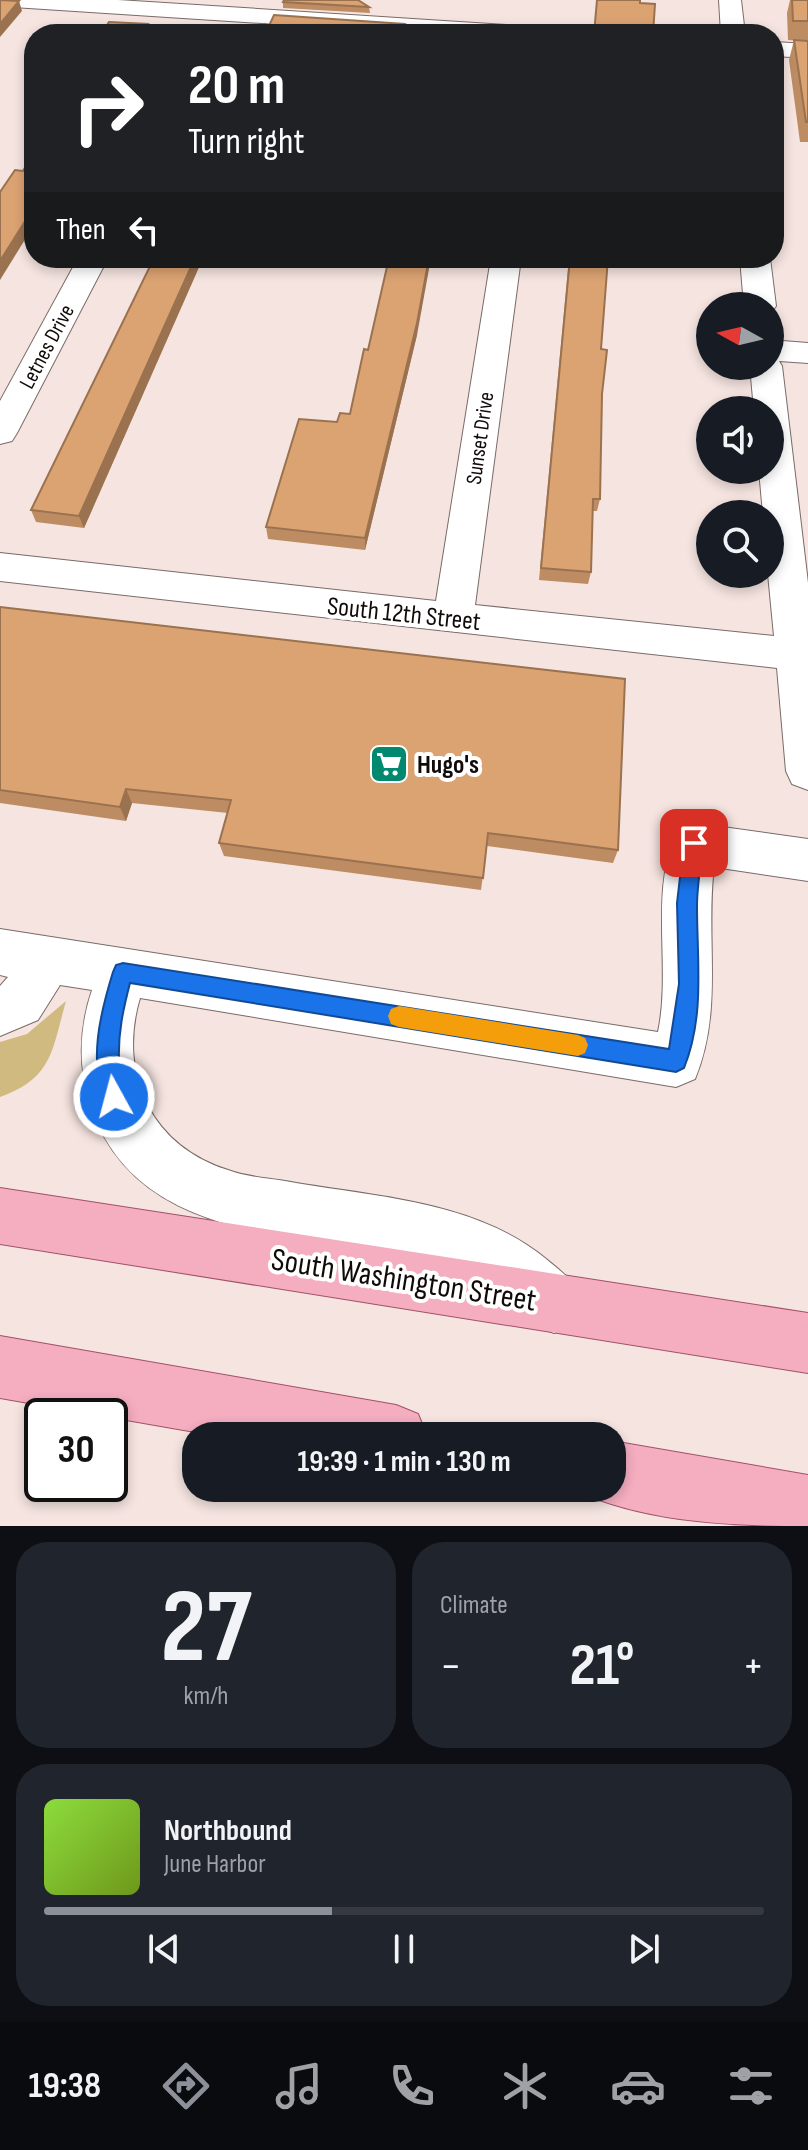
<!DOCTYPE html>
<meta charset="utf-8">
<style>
:root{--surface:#171b24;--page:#20242c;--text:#f1f3f6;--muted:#9ea1a6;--line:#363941;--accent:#8c9099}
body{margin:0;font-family:"Sofia Sans Condensed",sans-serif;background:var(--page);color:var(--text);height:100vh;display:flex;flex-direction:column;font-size:30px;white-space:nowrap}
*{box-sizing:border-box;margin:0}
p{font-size:26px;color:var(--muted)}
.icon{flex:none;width:44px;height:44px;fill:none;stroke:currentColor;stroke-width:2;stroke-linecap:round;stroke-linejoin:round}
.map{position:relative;height:1526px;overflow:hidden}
.drawer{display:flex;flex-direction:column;gap:16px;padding:16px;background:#0d0f14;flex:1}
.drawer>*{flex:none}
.hud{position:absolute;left:24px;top:24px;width:760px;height:244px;border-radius:32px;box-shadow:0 4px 12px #0003;background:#202124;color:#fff;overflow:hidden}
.needle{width:52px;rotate:278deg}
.fabs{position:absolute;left:696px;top:292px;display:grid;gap:16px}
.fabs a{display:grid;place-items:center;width:88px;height:88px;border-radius:50%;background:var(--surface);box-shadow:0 4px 12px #0003;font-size:40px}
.speed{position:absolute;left:24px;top:1398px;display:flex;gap:16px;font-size:40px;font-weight:700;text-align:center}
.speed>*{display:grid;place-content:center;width:104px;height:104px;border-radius:50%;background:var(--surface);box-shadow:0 4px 12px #0003;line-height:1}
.speed .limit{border:4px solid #111;border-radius:12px;background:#fff;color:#111}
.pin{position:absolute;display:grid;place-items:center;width:68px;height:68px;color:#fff;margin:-34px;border-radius:16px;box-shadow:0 4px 12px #0006}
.me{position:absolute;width:88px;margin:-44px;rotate:353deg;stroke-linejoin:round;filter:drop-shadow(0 0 6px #0008)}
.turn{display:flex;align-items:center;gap:28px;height:168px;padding:0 32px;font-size:36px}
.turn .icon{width:104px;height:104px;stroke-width:2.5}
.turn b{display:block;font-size:56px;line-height:68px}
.then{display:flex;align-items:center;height:76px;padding:0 32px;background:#0003;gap:16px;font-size:30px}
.big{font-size:60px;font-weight:700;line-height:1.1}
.drawer .tile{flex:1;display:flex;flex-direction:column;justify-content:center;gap:12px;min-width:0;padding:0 28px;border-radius:32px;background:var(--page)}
.drawer .dial{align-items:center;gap:0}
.dial b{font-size:104px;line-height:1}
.song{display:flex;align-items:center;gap:24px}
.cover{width:96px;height:96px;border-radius:12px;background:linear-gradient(135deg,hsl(90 70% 55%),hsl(80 70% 35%))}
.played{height:8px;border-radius:4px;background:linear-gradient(90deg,var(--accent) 40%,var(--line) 40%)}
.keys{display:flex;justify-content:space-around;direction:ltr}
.heat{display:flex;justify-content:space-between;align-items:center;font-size:44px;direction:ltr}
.drawer .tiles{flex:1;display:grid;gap:16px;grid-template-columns:1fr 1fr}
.tile:last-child{grid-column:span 2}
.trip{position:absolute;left:182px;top:1422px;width:444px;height:80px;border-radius:32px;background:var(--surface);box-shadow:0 4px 12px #0003;font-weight:700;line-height:80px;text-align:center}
.tabs{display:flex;height:128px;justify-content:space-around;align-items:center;background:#090b0e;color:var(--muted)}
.tabs .icon{width:56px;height:56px}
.tabs .current{color:var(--accent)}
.tabs b{font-size:36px;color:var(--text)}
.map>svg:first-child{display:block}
.green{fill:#d1ba80}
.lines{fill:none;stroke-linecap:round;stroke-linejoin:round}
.minor-casing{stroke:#7a6b67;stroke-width:2}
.major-casing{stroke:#a15165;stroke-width:2}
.minor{fill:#fff;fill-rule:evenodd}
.major{fill:#f5adc0;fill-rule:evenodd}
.wall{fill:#bd8c62}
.shaded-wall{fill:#9a7250}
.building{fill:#dca372;stroke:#9a7250;stroke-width:2}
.route{fill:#1a73e8;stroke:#114b97;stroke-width:2}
.slow{fill:#f59e0b}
.labels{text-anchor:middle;stroke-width:8;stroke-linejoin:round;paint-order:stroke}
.far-street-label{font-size:22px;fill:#100a09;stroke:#fff}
.street-label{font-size:26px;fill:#100a09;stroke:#fff}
.poi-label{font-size:26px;font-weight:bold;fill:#100a09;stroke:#fff;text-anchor:start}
.near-street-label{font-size:32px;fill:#100a09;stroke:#fff}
</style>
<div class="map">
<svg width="808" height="1526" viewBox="0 0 808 1526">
<rect width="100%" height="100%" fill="#f5e4e0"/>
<!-- green -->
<path class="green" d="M66,1001C52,1050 53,1078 0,1097V1042L27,1034Z"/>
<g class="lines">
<defs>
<g id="minor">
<path d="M2,0H118L539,27L547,29L551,34H431L13,7Z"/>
<path d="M719,0H741L745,34H721Z"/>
<path d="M774,42L808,44V58L774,56Z"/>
<path d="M78,258H108L17,433L12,441L0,444V401Z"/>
<path d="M491,258H521L475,605L774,636L768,574L770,514H763L759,470H770V410H754L750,366H770V340L808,343V363L779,361L782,366L808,583V790L792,784L786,771L777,668L0,581V553L436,601Z"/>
<path d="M740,258H770L776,306L771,313L770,306H744Z"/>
<path d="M694,823L808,839V881L714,867C705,939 724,1009 695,1079L676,1087L140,998C117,1075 152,1148 231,1171C248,1177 267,1178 285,1181C373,1197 474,1200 545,1258C564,1274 574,1280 584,1303L575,1324L554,1333L533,1324L483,1283L455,1269C409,1260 362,1252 316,1244C222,1226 124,1209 90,1104C78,1066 79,1029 92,990L60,985L38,1020L0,1036V986L8,977L0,975V929L658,1032C672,966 648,891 678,829Z"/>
</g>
<g id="major">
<path d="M0,1188L808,1313V1373L0,1244Z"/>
<path d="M0,1336L396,1405L418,1414L427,1436H218L0,1398Z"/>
<path d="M612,1441L808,1475V1526C737,1526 656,1523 589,1496L586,1488H612Z"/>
</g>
</defs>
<!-- minor casing -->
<use href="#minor" class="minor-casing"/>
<!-- major casing -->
<use href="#major" class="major-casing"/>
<!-- minor -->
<use href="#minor" class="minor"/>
<!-- major -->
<use href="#major" class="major"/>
</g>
<!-- wall -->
<g class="wall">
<path d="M790,0H808V142H800L789,60L794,40L800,41L788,40L787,13Z"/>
<path d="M283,2L369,7L370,13L283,8Z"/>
<path d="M154,258H203L84,528L36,522L31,510Z"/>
<path d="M569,258H608L601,349L600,499L597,511H593L591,572L588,584L539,580Z"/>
<path d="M417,335L365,550L268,539L266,527L337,422L350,414L368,350Z"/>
<path d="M0,607L618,850L613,863L487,846L481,890L224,856L219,843L228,813L132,803L126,821L0,803Z"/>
</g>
<!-- shaded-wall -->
<g class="shaded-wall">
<path d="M19,1L22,11L0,37V24Z"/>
<path d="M148,24L149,34H142Z"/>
<path d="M34,207V225L0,280V261Z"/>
<path d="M195,258H203L84,528L79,516Z"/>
<path d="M429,258H431L417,335L365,550V538Z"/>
<path d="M126,789L132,803L126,821L120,807Z"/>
</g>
<!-- building -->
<g class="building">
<path d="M0,0L19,1L0,24Z"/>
<path d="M284,0H358L369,7L283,2Z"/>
<path d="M597,0H640V3L655,4L653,34H594Z"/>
<path d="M792,0H808V21H793Z"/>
<path d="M274,15L405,24L421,34H259L265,24L269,26Z"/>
<path d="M109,22L148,24L142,34H101Z"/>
<path d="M794,40L808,41V122H806Z"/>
<path d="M34,152V207L0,261V192L15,170L23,171Z"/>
<path d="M154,258H195L79,516L31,510Z"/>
<path d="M389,258H429L417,323L365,538L266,527L299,419L337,422L340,413L350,414L364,349L368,350Z"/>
<path d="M570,258H608L601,349L607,350L602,394L600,499H593L591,572L541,568Z"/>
<path d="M0,607L625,679L618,850L488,833L483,878L219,843L231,800L126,789L120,807L0,790Z"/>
</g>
<!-- route -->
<path class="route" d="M694,835L701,837L703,843C701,864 697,886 697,906C697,961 705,1016 684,1068L676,1072L130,983C123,1010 118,1033 119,1060C120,1075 127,1091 121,1105L114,1108L106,1105C88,1062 100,1014 113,972L116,965L123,963L669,1049L679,984L677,903L684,843L687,837Z"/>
<!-- slow -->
<path class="slow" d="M399,1006L578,1035L585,1038L588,1045L585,1053L578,1056L399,1027L391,1024L388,1016L391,1009Z"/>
<!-- icons -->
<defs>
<symbol id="supermarket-square" viewBox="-11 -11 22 22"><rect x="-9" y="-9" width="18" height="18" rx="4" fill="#00896f" stroke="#fff"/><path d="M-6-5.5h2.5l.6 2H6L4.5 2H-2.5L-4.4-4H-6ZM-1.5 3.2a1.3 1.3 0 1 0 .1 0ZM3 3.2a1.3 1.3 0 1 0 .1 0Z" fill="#fff"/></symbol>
</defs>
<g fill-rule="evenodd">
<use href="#supermarket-square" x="367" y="742" width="44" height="44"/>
</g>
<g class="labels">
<!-- far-street labels -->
<g class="far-street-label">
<text transform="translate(46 346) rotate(-62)" y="8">Letnes Drive</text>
<text transform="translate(479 438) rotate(-82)" y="8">Sunset Drive</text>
</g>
<!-- street labels -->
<g class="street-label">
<text transform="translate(404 613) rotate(6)" y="9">South 12th Street</text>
</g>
<!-- poi labels -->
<g class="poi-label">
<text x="417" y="773">Hugo's</text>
</g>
<!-- near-street labels -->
<g class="near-street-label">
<text transform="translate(404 1279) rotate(9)" y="11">South Washington Street</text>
</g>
</g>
</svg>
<div class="fabs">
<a><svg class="needle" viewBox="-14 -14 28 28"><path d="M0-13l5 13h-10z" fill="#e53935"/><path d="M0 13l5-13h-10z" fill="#9ea1a6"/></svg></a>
<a><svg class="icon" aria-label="sound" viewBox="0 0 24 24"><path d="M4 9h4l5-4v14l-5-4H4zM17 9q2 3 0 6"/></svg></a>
<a><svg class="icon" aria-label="search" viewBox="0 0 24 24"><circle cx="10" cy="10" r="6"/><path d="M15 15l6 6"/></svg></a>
</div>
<div class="speed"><div class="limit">30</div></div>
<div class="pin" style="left:694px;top:843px;background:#d93025"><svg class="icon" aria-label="arrive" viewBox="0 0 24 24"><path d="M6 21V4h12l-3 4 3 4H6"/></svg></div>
<svg class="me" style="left:114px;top:1097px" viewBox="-20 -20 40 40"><circle r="17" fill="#1a73e8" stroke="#fff" stroke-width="3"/><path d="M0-11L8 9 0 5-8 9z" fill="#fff"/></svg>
<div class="trip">19:39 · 1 min · 130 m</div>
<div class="hud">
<div class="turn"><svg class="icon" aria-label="right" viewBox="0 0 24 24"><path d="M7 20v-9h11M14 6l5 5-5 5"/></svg><div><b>20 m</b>Turn right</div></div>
<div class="then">Then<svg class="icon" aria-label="left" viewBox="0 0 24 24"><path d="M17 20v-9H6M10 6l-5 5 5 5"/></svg></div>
</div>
</div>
<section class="drawer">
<div class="tiles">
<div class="tile dial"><b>27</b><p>km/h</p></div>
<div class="tile"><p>Climate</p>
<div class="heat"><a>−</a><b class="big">21°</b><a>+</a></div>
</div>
<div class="tile">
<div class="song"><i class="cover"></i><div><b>Northbound</b><p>June Harbor</p></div></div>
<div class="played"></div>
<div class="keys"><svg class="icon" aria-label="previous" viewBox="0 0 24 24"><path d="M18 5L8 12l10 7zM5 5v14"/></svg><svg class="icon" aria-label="pause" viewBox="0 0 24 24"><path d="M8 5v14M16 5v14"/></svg><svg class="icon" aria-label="next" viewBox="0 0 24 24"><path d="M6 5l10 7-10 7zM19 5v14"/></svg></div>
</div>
</div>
</section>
<nav class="tabs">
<b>19:38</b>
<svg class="icon current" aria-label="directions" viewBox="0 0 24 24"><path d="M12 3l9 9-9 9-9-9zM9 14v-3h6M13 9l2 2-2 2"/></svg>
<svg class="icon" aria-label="music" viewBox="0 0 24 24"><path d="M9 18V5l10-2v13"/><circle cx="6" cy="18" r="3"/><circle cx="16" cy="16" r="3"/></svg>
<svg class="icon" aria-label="phone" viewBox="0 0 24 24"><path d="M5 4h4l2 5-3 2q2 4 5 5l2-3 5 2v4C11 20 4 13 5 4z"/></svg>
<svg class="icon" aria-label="climate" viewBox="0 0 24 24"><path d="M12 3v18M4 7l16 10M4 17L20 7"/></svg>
<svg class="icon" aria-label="car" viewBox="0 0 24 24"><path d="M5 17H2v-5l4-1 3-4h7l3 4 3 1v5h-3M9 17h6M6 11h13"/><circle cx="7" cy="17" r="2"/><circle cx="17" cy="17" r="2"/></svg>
<svg class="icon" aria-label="filters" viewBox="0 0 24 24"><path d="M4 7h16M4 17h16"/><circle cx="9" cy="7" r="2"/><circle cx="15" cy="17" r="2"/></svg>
</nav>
